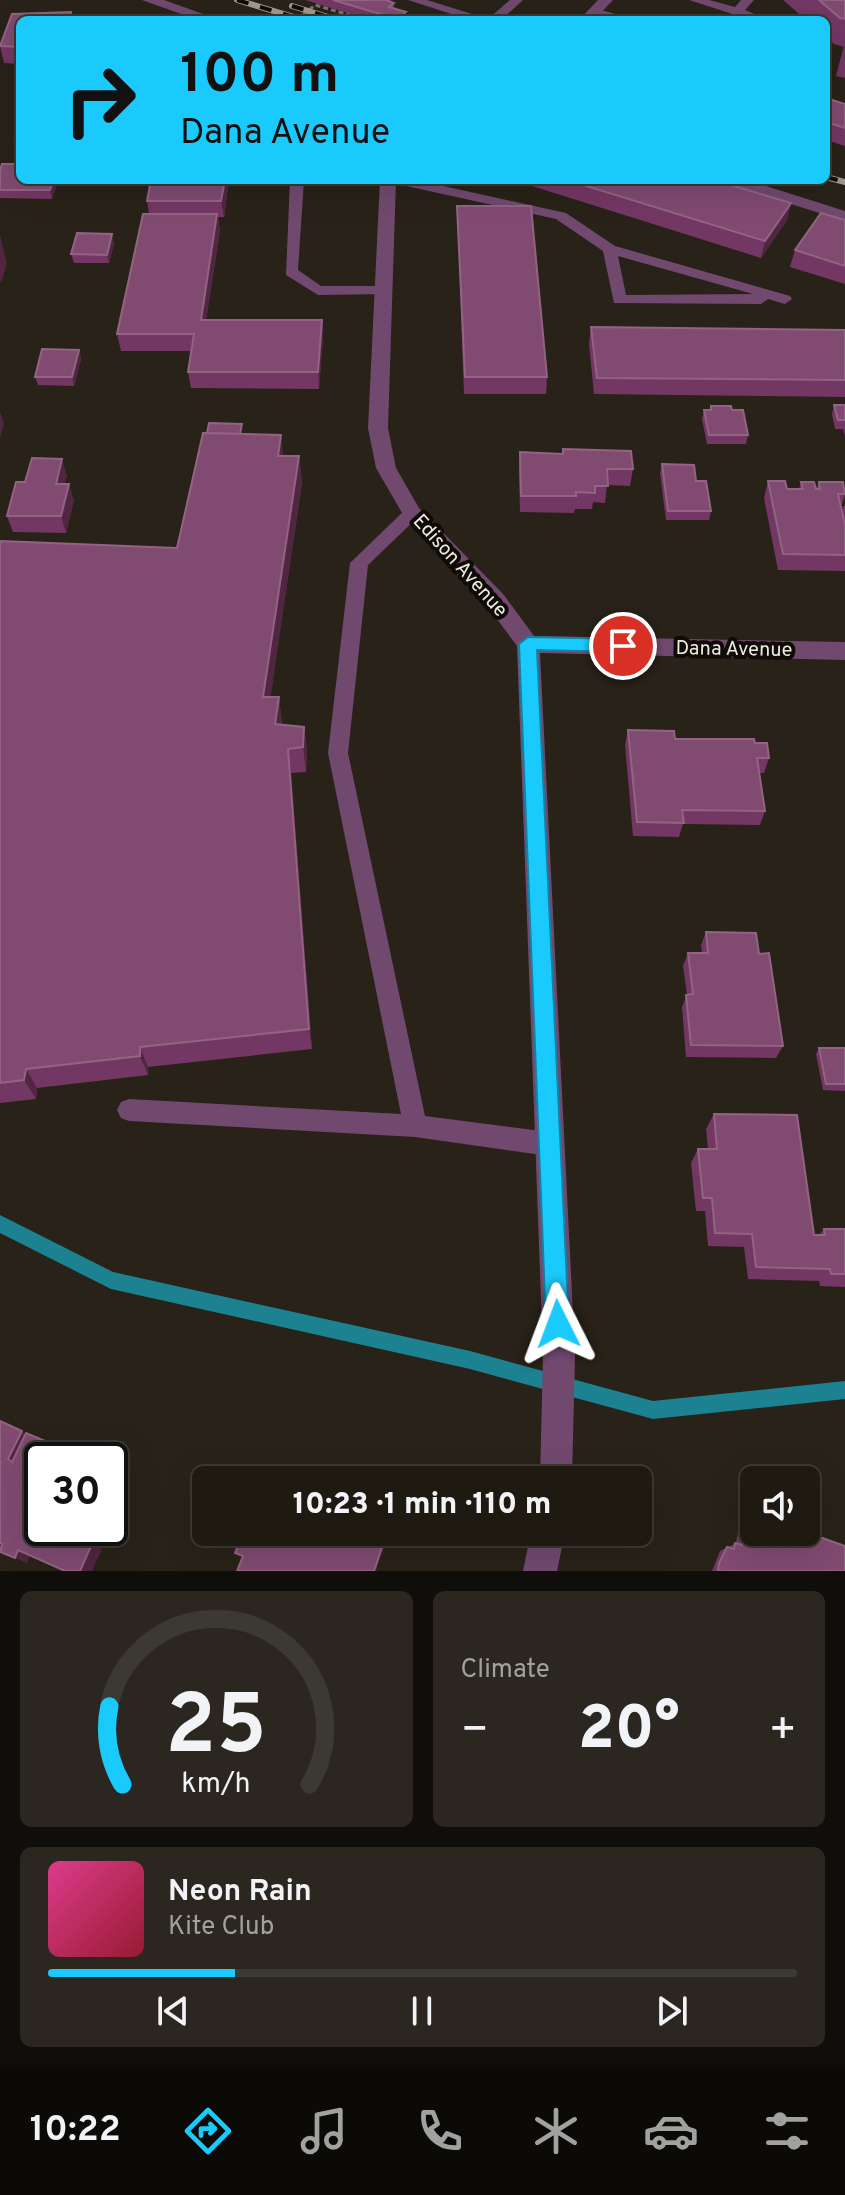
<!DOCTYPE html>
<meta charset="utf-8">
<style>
:root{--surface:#1e1a12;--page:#2b2720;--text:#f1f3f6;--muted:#a1a19f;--line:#3c3832;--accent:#1bcafc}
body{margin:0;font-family:Overpass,sans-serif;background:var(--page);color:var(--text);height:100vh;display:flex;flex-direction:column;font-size:30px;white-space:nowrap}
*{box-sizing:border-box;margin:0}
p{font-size:26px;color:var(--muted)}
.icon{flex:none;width:44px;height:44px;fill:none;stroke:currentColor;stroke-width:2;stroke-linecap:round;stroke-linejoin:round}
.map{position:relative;height:1571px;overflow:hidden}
.sheet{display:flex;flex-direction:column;gap:20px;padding:20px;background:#100e0a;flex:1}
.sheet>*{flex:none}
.banner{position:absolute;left:16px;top:16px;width:814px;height:168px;border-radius:12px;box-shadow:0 8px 32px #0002,0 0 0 2px var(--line);background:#1bcafc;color:#111;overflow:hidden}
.tools{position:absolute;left:740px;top:1466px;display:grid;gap:16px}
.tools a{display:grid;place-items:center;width:80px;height:80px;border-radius:12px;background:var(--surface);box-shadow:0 8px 32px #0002,0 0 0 2px var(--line);font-size:40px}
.speed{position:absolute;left:24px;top:1442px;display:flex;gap:16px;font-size:40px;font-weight:700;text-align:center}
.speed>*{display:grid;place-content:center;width:104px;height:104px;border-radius:50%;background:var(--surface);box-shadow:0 8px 32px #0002,0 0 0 2px var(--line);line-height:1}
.speed .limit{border:4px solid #111;border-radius:12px;background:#fff;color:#111}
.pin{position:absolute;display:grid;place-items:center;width:68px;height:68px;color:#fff;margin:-34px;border:4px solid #fff;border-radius:50%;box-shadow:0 2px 8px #0007}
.me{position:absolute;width:88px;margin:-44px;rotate:357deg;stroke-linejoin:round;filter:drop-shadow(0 0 6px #0008)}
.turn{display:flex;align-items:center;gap:28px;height:168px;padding:0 32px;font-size:36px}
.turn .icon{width:104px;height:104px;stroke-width:2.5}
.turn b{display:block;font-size:56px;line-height:68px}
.big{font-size:60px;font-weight:800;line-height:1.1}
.sheet .widget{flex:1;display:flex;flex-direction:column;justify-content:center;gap:12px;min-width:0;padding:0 28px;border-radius:12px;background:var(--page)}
.sheet .dial{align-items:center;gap:0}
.dial svg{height:208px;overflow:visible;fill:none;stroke:var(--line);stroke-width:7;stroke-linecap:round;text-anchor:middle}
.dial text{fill:var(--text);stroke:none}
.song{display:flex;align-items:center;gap:24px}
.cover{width:96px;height:96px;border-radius:12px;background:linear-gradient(135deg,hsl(330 70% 55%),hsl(350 70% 35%))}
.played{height:8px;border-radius:4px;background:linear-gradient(90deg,var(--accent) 25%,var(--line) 25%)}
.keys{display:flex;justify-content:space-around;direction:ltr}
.heat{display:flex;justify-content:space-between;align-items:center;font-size:44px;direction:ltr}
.sheet .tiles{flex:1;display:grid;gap:20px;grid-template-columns:1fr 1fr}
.widget:last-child{grid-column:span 2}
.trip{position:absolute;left:192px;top:1466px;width:460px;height:80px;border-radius:12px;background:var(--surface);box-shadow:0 8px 32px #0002,0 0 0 2px var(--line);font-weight:800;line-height:80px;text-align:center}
.tab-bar{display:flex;height:128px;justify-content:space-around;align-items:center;background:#0c0a07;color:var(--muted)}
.tab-bar .icon{width:56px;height:56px}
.tab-bar .on{color:var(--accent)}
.tab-bar b{font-size:36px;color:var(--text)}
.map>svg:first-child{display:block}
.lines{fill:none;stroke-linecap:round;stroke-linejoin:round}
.stream{fill:#1c8191;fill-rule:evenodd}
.path{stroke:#78736a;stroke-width:3;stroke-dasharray:5 3;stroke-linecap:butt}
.service{fill:#71496f;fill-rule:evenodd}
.minor{fill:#71496f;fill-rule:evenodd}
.rail-casing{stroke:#9e9a91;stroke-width:6}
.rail{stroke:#0f0c08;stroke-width:4;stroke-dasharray:12;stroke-linecap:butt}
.wall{fill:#733764}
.shaded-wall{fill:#502640}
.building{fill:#804a71;stroke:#926383;stroke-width:2}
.route{fill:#1bcafc;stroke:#1283a4;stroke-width:2}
.labels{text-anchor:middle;stroke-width:8;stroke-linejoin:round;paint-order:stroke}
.street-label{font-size:20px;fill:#eeebe3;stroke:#0f0c08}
</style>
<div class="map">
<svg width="845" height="1571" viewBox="0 0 845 1571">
<rect width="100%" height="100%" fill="#282218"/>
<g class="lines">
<!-- stream -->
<path class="stream" d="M0,1215L113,1272L470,1351L653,1401L845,1381V1399L653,1419L470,1369L111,1289L0,1233Z"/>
<!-- path -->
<path class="path" d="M297,20L315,5L367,20"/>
<!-- service -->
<g class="service">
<path d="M408,0H427L488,19L510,0H523L501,20H470Z"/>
<path d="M689,0H709L735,7L741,0H754L745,10L768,20H751Z"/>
<path d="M594,8L626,17L628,20H609L590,15V9Z"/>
<path d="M290,180H304L298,270L321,286H383L390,291L388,294L318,295L286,275Z"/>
<path d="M390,180H416L566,213L615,246L790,296L792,299L785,304L768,299L761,304L614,303L603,251L556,219L397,184ZM618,256L753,294L626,295Z"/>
<path d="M412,507L418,509L421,513L418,517L368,565L348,753L425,1116L549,1132L557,1136L561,1144L557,1152L549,1156L415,1137L129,1121L121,1118L117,1110L121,1102L129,1099L401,1114L328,753L350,563L406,509Z"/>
</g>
<!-- minor -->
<g class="minor">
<path d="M142,0H164L220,20H198Z"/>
<path d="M598,0H613L594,20H579Z"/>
<path d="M380,180H396L388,428L396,468L419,508L504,595L534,636L845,642V660L540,653L575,1354L572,1480H540L543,1354L517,646L488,607L405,518L376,468L368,428Z"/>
<path d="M722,180H747L845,211V221L724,183Z"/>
<path d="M531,1532H565L557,1571H523Z"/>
</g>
<defs>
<g id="rail">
<path d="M237,0L304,20"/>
<path d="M292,6L338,20"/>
<path d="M826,177L845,182"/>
</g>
</defs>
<!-- rail casing -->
<use href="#rail" class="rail-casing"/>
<!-- rail -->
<use href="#rail" class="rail"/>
</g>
<!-- wall -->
<g class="wall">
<path d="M305,0H391V2L394,3V8L406,12V20H371Z"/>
<path d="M783,0H845V78L836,76L843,49L844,47L834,44L826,37V20H806Z"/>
<path d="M71,12L73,20H20V64L4,63L0,46L12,14Z"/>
<path d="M826,98L845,104V146L826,140Z"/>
<path d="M20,123V157H19L15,141Z"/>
<path d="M0,171L20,180H73L72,186H56L52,199L0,198Z"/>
<path d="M151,180H229L224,217H218L220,231L206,320H322L323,337L319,389L191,388L188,372L192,351H121L117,334L149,214L147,201Z"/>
<path d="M513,180H714L791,203L787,220L761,258Z"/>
<path d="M457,206L547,377L546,394H464Z"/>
<path d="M845,220V284L790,267L795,250Z"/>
<path d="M114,243L109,263H74L71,254Z"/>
<path d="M591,327L845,330V397L594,394L589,344Z"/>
<path d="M79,350L81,359L74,386L38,385L35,377Z"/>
<path d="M834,405H845V436L843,429H835L832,414Z"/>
<path d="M711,406L732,410L748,435L746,444H707L702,419L704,410H710Z"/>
<path d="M243,434L283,456H299L302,483L270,697H279L282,725L304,727L307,752L306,772L291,773L312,1049L148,1067V1075L37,1088L36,1099L0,1103V541L177,548Z"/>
<path d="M520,452L633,469L630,486L607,485L605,503L593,502L592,509H575L574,513L520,512L519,469Z"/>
<path d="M662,464L696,481L711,511L709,520H666L660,473Z"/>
<path d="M67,475L64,484L74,500L66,533L13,532L7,516L25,482Z"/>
<path d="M768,481L787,489H799L801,482L816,489L819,482L845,491V495L841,507L842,510L843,506H845V571L778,570L764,498Z"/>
<path d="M628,730L675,739L755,743L769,758L764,773H759L765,811L760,825L683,824L679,837L633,836L625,745Z"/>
<path d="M706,932L759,954L783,1046L776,1058L686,1057L682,1007L687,995L683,966L688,953H702L701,945Z"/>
<path d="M819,1048H845V1091L823,1090L816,1054Z"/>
<path d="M714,1114L814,1235H819L824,1229H845V1287L820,1286L819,1281L748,1279L744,1247L708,1246L705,1211H696L691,1163L698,1149H708L706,1129Z"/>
<path d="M748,1510L845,1571H712L720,1551L736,1543L741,1514Z"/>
</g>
<!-- shaded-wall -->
<g class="shaded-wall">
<path d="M406,12V20H397V19Z"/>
<path d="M54,180L56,188L52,199L50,190Z"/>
<path d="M225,180H229L224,217L221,201Z"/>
<path d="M791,203L787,220L761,258L765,241Z"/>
<path d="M217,214L220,231L203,337L201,320Z"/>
<path d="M112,234L114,243L109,263L107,255Z"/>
<path d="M0,235L7,264L1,283L0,280Z"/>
<path d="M322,320L323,337L319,389L318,372Z"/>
<path d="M79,350L81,359L74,386L72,377Z"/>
<path d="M0,412L4,423L0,438Z"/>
<path d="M281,435L284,462L278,456Z"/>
<path d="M299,456L302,483L267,722L263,697Z"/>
<path d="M62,459L67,475L60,500L56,484Z"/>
<path d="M69,484L74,500L66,533L61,516Z"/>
<path d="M279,697L282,722L279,748L275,724Z"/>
<path d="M304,727L307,752L306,772L303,747Z"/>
<path d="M288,749L291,773L312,1049L309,1029Z"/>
<path d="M140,1047L148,1067V1075L140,1056Z"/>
<path d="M26,1069L37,1088L36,1099L24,1080Z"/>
<path d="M22,1431L33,1439L20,1467L8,1459Z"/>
<path d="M74,1453L82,1460H71Z"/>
<path d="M110,1504L119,1510L92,1571H80L99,1528H110Z"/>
<path d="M387,1532H389L376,1571H374Z"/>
<path d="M18,1550L30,1555L27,1563L15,1558Z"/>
</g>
<!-- building -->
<g class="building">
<path d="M333,0H386L394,3L389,7L406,12L397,19Z"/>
<path d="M819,0H845V19L840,18Z"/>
<path d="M71,12L69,20H20V47L0,46L12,14Z"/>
<path d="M826,98L845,104V128L826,122Z"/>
<path d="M20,123V141H15Z"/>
<path d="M2,164H20V180H53L50,190H0V171Z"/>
<path d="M151,180H225L221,201H147Z"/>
<path d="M567,180H714L791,203L765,241Z"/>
<path d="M457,206H531L547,377H465Z"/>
<path d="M821,213L845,220V266L795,250Z"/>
<path d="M143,214H217L201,320H322L318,372H188L194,334H117Z"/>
<path d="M77,233L112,234L107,255L71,254Z"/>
<path d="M591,327L845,330V380L597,378Z"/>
<path d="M42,349L79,350L72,377H35Z"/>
<path d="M834,405H845V420H838Z"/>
<path d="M711,406H731L732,410H743L748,435H709L704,410H711Z"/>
<path d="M209,423L242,424L240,434L207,433Z"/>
<path d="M203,433L281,435L278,456H299L263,697H279L275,724L304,727L303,747L288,749L309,1029L140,1047V1056L26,1069L24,1080L0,1083V541L177,548Z"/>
<path d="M563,449L631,451L633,469H607L608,486H595V493L576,492V496H521L520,452L563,454Z"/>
<path d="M32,458L62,459L56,484H69L61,516H7L16,482H25Z"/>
<path d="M662,464L694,465L696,481H706L711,511H668Z"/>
<path d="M768,481H785L787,489H803L801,482H814L816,489H820L819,482H843L845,494H838L845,525V555L783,554Z"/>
<path d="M628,730L674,731L675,739H754L755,743H767L769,758H757L765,811L682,810L684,823L637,822Z"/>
<path d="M706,932L756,933L759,954L769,953L783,1046L691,1045L686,995L693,994L688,953H708Z"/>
<path d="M819,1048H845V1084H826Z"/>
<path d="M714,1114L797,1115L814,1235H825L824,1229H845V1274H831L830,1269L756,1267L752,1234L715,1233L712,1198H703L698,1149H717Z"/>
<path d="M0,1421L22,1431L8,1459L12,1462L26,1433L74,1453L71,1460H42V1528H99L80,1571H65L18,1550L15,1558L0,1552L2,1544L0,1543Z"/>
<path d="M748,1510L754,1512V1532H806L845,1546V1571H718L719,1563L727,1547L734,1549L735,1543L742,1545Z"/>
<path d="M253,1532H387L374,1571H237L243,1556L235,1553L242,1536L250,1539Z"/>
</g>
<!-- route -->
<path class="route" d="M528,637L623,639L631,646L623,652L537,650L569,1324L566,1332L558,1335L550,1332L546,1324L519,644Z"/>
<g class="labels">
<!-- street labels -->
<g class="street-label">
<text transform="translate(461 565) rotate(48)" y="7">Edison Avenue</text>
<text transform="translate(734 648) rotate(1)" y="7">Dana Avenue</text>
</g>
</g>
</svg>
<div class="tools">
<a><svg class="icon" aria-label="sound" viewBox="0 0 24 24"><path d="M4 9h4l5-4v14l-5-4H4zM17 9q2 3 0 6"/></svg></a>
</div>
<div class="speed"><div class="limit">30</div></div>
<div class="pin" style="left:623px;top:646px;background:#d93025"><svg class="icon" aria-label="arrive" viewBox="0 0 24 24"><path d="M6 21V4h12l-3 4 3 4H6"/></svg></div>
<svg class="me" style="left:558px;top:1324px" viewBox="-20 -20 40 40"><path d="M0-17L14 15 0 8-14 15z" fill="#1bcafc" stroke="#fff" stroke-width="4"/></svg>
<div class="trip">10:23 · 1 min · 110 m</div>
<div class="banner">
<div class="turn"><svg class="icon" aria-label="right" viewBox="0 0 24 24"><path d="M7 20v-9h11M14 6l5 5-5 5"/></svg><div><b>100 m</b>Dana Avenue</div></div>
</div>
</div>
<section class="sheet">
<div class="tiles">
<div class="widget dial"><svg viewBox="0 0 100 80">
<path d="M14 69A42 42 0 1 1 86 69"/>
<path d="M14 69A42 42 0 0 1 9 39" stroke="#1bcafc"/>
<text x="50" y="56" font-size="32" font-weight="700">25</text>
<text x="50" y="72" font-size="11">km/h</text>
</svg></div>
<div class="widget"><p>Climate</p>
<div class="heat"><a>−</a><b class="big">20°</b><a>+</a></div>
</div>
<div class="widget">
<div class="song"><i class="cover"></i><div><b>Neon Rain</b><p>Kite Club</p></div></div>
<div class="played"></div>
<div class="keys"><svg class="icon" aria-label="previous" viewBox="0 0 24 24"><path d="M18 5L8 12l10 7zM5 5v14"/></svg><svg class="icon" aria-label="pause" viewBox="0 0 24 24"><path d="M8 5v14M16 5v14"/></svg><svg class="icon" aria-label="next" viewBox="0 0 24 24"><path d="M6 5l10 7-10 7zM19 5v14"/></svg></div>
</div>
</div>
</section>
<nav class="tab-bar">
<b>10:22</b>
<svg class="icon on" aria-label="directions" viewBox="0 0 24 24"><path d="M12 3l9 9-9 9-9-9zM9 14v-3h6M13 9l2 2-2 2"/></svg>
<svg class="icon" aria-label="music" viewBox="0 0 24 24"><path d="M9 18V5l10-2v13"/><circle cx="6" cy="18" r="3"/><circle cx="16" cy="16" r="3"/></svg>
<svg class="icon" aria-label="phone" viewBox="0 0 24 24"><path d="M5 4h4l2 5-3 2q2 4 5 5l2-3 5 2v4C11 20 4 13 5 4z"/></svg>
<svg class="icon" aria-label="climate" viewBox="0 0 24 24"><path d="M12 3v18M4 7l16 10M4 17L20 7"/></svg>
<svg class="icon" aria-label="car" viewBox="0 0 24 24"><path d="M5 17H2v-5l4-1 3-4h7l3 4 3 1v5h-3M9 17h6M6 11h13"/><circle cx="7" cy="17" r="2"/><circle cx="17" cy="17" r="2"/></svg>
<svg class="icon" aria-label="filters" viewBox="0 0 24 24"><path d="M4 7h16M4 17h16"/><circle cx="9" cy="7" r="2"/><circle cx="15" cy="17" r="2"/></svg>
</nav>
